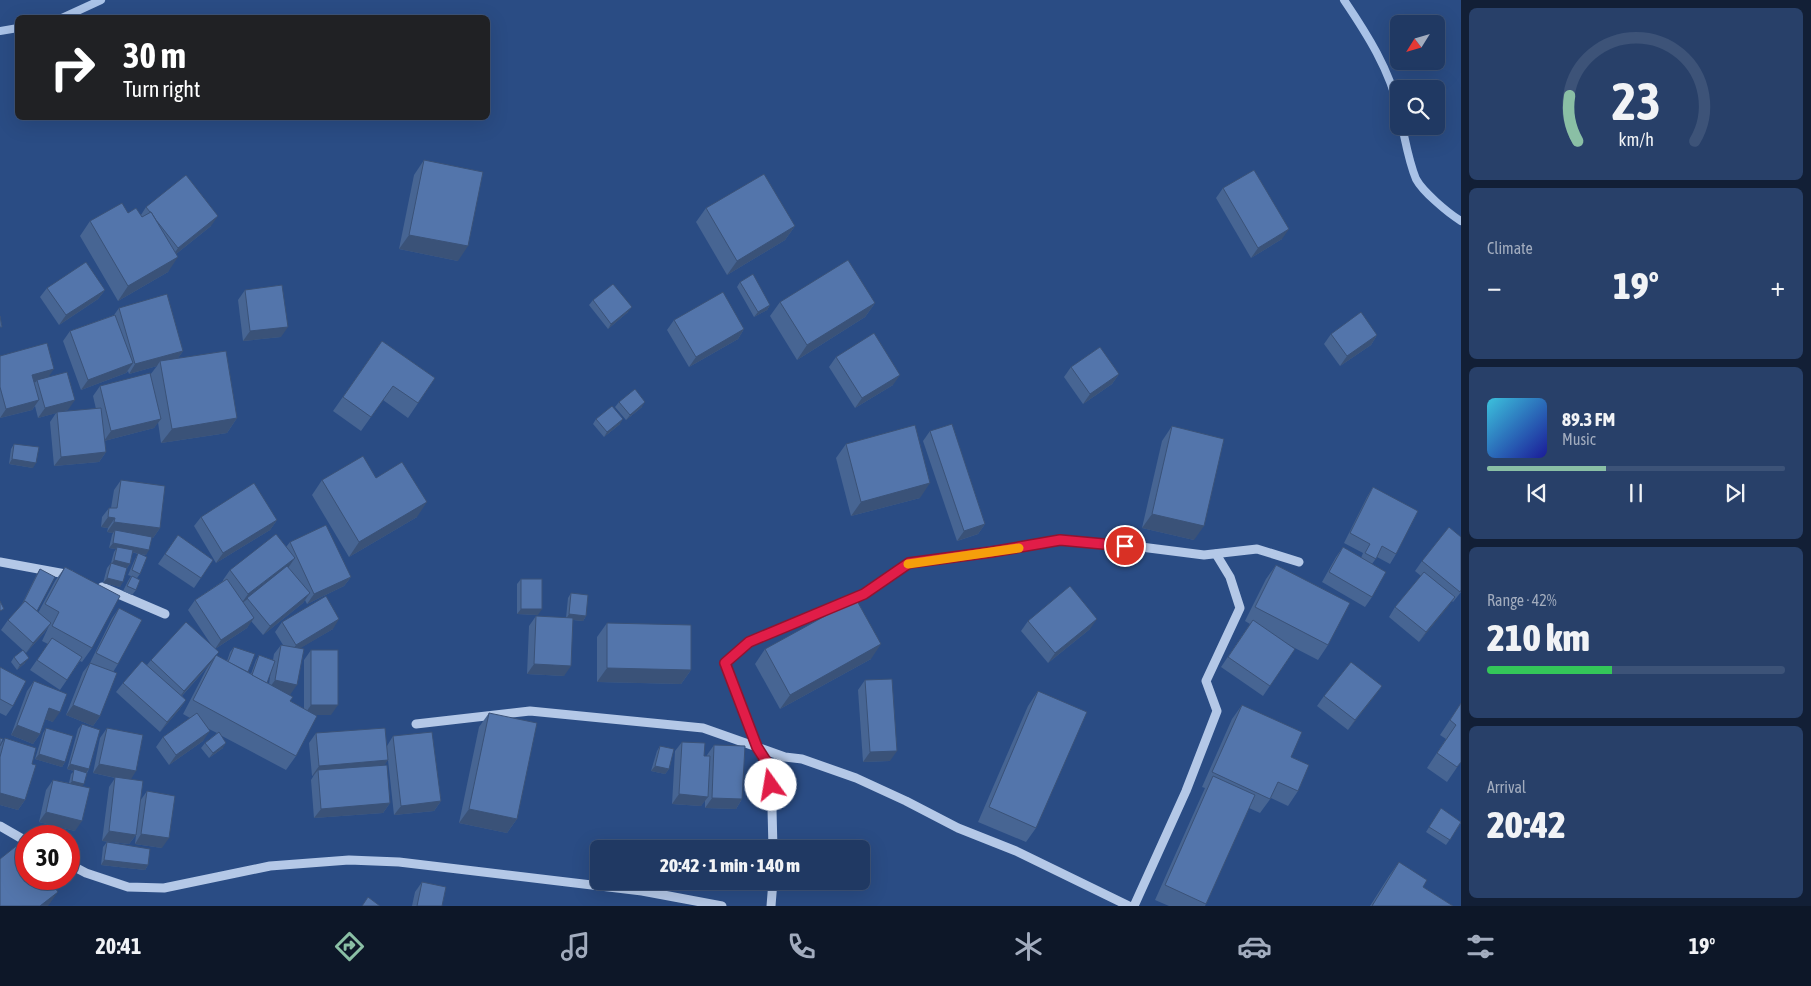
<!DOCTYPE html>
<meta charset="utf-8">
<style>
:root{--surface:#203963;--page:#284069;--text:#f1f3f6;--muted:#a2acbe;--line:#3d5378;--accent:#8abfa5}
body{margin:0;font-family:"Asap Condensed",sans-serif;background:var(--page);color:var(--text);height:100vh;display:flex;flex-direction:column;font-size:19px;white-space:nowrap}
*{box-sizing:border-box;margin:0}
p{font-size:16px;color:var(--muted)}
.icon{flex:none;width:28px;height:28px;fill:none;stroke:currentColor;stroke-width:2;stroke-linecap:round;stroke-linejoin:round}
.map{position:relative;flex:1;overflow:hidden}
.side{display:flex;flex-direction:column;gap:8px;padding:8px;background:#121f36;width:350px}
.side>*{flex:none}
.banner{position:absolute;left:15px;top:15px;width:475px;height:105px;border-radius:8px;box-shadow:0 5px 20px #0002,0 0 0 1px var(--line);background:#202124;color:#fff;overflow:hidden}
.needle{width:32px;rotate:233deg}
.fabs{position:absolute;left:1390px;top:15px;display:grid;gap:10px}
.fabs a{display:grid;place-items:center;width:55px;height:55px;border-radius:8px;background:var(--surface);box-shadow:0 5px 20px #0002,0 0 0 1px var(--line);font-size:25px}
.speed{position:absolute;left:15px;top:825px;display:flex;gap:10px;font-size:25px;font-weight:700;text-align:center}
.speed>*{display:grid;place-content:center;width:65px;height:65px;border-radius:50%;background:var(--surface);box-shadow:0 5px 20px #0002,0 0 0 1px var(--line);line-height:1}
.speed .limit{border:8px solid #d22;background:#fff;color:#111}
.pin{position:absolute;display:grid;place-items:center;width:42px;height:42px;color:#fff;margin:-21px;border:2px solid #fff;border-radius:50%;box-shadow:0 1px 5px #0007}
.me{position:absolute;width:55px;margin:-28px;rotate:347deg;stroke-linejoin:round;filter:drop-shadow(0 0 4px #0008)}
.turn{display:flex;align-items:center;gap:18px;height:105px;padding:0 25px;font-size:22px}
.turn .icon{width:65px;height:65px;stroke-width:2.5}
.turn b{display:block;font-size:35px;line-height:42px}
.big{font-size:38px;font-weight:800;line-height:1.1}
.side .card{flex:1;display:flex;flex-direction:column;justify-content:center;gap:8px;min-width:0;padding:0 18px;border-radius:8px;background:var(--page)}
.side .dial{align-items:center;gap:0}
.dial svg{height:130px;overflow:visible;fill:none;stroke:var(--line);stroke-width:7;stroke-linecap:round;text-anchor:middle}
.dial text{fill:var(--text);stroke:none}
.song{display:flex;align-items:center;gap:15px}
.cover{width:60px;height:60px;border-radius:8px;background:linear-gradient(135deg,hsl(190 70% 55%),hsl(240 70% 35%))}
.played{height:5px;border-radius:2px;background:linear-gradient(90deg,var(--accent) 40%,var(--line) 40%)}
.keys{display:flex;justify-content:space-around;direction:ltr}
.heat{display:flex;justify-content:space-between;align-items:center;font-size:28px;direction:ltr}
.charge{height:8px;border-radius:4px;background:linear-gradient(90deg,#34c759 42%,var(--line) 0)}
.trip{position:absolute;left:590px;top:840px;width:280px;height:50px;border-radius:8px;background:var(--surface);box-shadow:0 5px 20px #0002,0 0 0 1px var(--line);font-weight:800;line-height:50px;text-align:center}
.tabs{display:flex;height:80px;justify-content:space-around;align-items:center;background:#0d1728;color:var(--muted)}
.tabs .icon{width:35px;height:35px}
.tabs .active{color:var(--accent)}
.tabs b{font-size:22px;color:var(--text)}
main{display:flex;flex:1;min-height:0}
.map>svg:first-child{display:block}
.lines{fill:none;stroke-linecap:round;stroke-linejoin:round}
.stream{stroke:#a9c2e7;stroke-width:8}
.minor{stroke:#b4c8e7;stroke-width:9}
.wall{fill:#476593;fill-rule:evenodd}
.shaded-wall{fill:#3a5278}
.building{fill:#5375ab;stroke:#3a5278}
.route-casing{stroke:#92132f;stroke-width:12}
.route{stroke:#e11d48;stroke-width:9}
.slow{stroke:#f59e0b;stroke-width:9}
</style>
<main>
<div class="map">
<svg width="1461" height="906" viewBox="0 0 1461 906">
<rect width="100%" height="100%" fill="#2a4c84"/>
<g class="lines">
<!-- stream -->
<g class="stream">
<path d="M1344,0C1367,34 1390,70 1399,111"/>
<path d="M62,18L101,0"/>
<path d="M0,31L18,28"/>
<path d="M1402,126C1406,144 1409,162 1416,179C1423,192 1448,213 1461,221"/>
</g>
<!-- minor -->
<g class="minor">
<path d="M0,562L71,575"/>
<path d="M102,587L165,614"/>
<path d="M416,724L530,711L703,728L785,757L802,759L856,778L906,801L958,828L1016,851L1129,906"/>
<path d="M0,826L26,841"/>
<path d="M773,849L771,769L757,747L725,663L749,642L864,594L909,563L991,552L1060,540L1141,547L1204,555L1257,549L1299,562"/>
<path d="M69,864L86,873L128,887L164,888L270,866L349,860L399,862L642,891L722,906"/>
<path d="M771,906L773,881"/>
<path d="M1134,906L1186,791L1217,711L1206,681L1240,608L1230,577L1216,554"/>
</g>
</g>
<!-- wall -->
<g class="wall">
<path d="M424,160L458,261L399,249L414,175Z"/>
<path d="M1223,188L1282,239L1251,258L1216,198Z"/>
<path d="M146,207L211,226L176,254L168,272L118,301L80,236L90,221L128,213L141,215Z"/>
<path d="M706,208L795,226L785,240L727,275L696,222Z"/>
<path d="M740,282L770,305L767,310L754,317L737,287Z"/>
<path d="M47,288L105,290L98,299L59,325L40,297Z"/>
<path d="M245,290L281,337L243,341L238,300Z"/>
<path d="M593,300L628,312L608,329L589,305Z"/>
<path d="M780,302L875,303L865,317L797,360L770,316Z"/>
<path d="M119,308L183,351L178,358L237,418L227,433L161,443L158,422L154,428L104,441L106,452L99,462L54,466L50,422L56,413L38,418L35,406L32,410L0,418V356L49,377L68,410L61,412L96,409L93,396L100,386L150,375L157,366L129,374L128,371L126,373L81,390L63,341L70,331L114,315Z"/>
<path d="M674,320L744,329L738,339L689,367L667,330Z"/>
<path d="M1331,334L1377,335L1371,345L1340,366L1324,344Z"/>
<path d="M382,341L435,378L408,418L383,400L361,431L333,411Z"/>
<path d="M836,357L893,385L855,408L829,367Z"/>
<path d="M1071,367L1119,374L1112,384L1083,404L1064,377Z"/>
<path d="M619,402L642,407L626,420L615,407Z"/>
<path d="M596,419L620,424L604,437L593,424Z"/>
<path d="M1172,426L1194,540L1142,528L1162,441Z"/>
<path d="M930,431L985,524L978,534L957,541L923,441Z"/>
<path d="M14,444L33,468L9,464L11,449Z"/>
<path d="M846,444L920,498L851,516L836,458Z"/>
<path d="M376,478L417,517L349,557L312,495L322,480Z"/>
<path d="M121,480L160,528L153,538H152L146,555L138,554L140,574L137,578L136,590L132,595L123,591L128,581L131,576L128,575L135,559L138,554L132,552L130,564L127,568L120,587L103,583L107,568L111,563L114,552L116,549L109,548L112,535L113,533L107,532L108,528L101,527L102,517L109,508H111L114,490Z"/>
<path d="M1373,487L1396,554L1390,564L1377,557L1372,564V597L1365,607L1322,582L1336,557L1343,547L1361,558L1363,553L1344,543L1367,497Z"/>
<path d="M201,517L277,520L270,530L216,563L194,526Z"/>
<path d="M178,535L213,560L194,588L158,564Z"/>
<path d="M290,542L351,577L344,586L307,604L305,600L303,603L263,635L251,621L247,628L215,649L217,656L227,661L230,652L234,647L248,672L251,674L256,660L259,655L273,660L274,654L281,645H283L275,632L282,622L333,629L300,648L290,695L289,694L290,701L304,709V660L311,650L331,715H315L296,756L286,770L220,735L223,748L209,758L201,748L205,743L217,733L207,728L203,741L169,765L156,747L163,737L190,718L183,714L206,670L210,664L182,696L186,700L179,710L160,732L116,692L123,683L147,665L151,660L212,646L188,610L195,600L223,581V580L230,570L286,547ZM271,670L269,684L267,683Z"/>
<path d="M1422,561L1461,592L1453,602L1452,601L1419,642L1389,617L1395,607L1421,576L1415,571Z"/>
<path d="M1276,565L1328,645L1318,660L1287,644L1295,649L1263,696L1221,667L1250,624L1245,621L1266,579Z"/>
<path d="M65,567L92,648L82,662L80,661L60,690L30,670L48,644L42,641L49,626L44,633L26,653L1,630L8,620L21,606L37,574L40,569L37,611L38,613L55,581Z"/>
<path d="M521,579L538,615L517,614V584Z"/>
<path d="M571,593L586,616L583,621L573,620L564,676L527,674L529,626L536,616L566,618L568,598Z"/>
<path d="M119,608L118,664L113,672L100,716L93,726L66,715L83,672L90,663L112,618Z"/>
<path d="M1028,621L1090,629L1048,663L1021,631Z"/>
<path d="M607,623L691,670L681,684L597,682V637Z"/>
<path d="M765,649L871,659L780,709L755,664Z"/>
<path d="M14,657L25,663L17,670L11,662Z"/>
<path d="M0,667L13,706L6,716L0,713Z"/>
<path d="M865,680L890,761L863,762L858,690Z"/>
<path d="M34,681L53,722L45,719L40,734L33,744L11,735L27,691Z"/>
<path d="M1382,686L1348,730L1317,706L1324,696Z"/>
<path d="M1038,691L1036,828L1026,842L978,822L1028,706Z"/>
<path d="M1461,703V763H1460L1447,782L1427,768L1446,739L1440,735Z"/>
<path d="M1242,705L1291,757L1298,791L1288,806L1271,798L1260,813L1249,808L1205,906H1169L1155,900L1205,788L1202,787L1232,719Z"/>
<path d="M489,713L517,819L507,833L459,823L479,727Z"/>
<path d="M82,724L89,769L87,773L82,787L75,831L39,822L46,790L53,780L69,783L71,774L74,771L67,769L78,729Z"/>
<path d="M46,728L65,762L62,767L35,759L43,733Z"/>
<path d="M107,728L140,801L147,791L162,848L135,844L136,835L129,844L102,841L109,787L115,778L93,773L100,738Z"/>
<path d="M316,733L387,746L393,736L441,801L434,811L394,815L388,760L384,765L390,803L383,813L314,818L311,780L314,775L312,776L309,743Z"/>
<path d="M0,738V746L5,738L32,764L25,800L18,810L0,805Z"/>
<path d="M682,742L704,756H707V755L714,745L742,799L736,809L705,808V800L701,806L672,804L675,751Z"/>
<path d="M660,746L669,769L665,774L651,771L657,751Z"/>
<path d="M1441,808L1461,823L1446,845L1426,832Z"/>
<path d="M107,842L148,865L145,870L101,865L103,847Z"/>
<path d="M1399,862L1423,887L1453,906H1370L1389,876Z"/>
<path d="M422,882L442,906H412L415,892Z"/>
</g>
<!-- shaded-wall -->
<g class="shaded-wall">
<path d="M218,216L211,226L171,258L178,248Z"/>
<path d="M795,226L785,240L727,275L737,261Z"/>
<path d="M1289,229L1282,239L1251,258L1258,248Z"/>
<path d="M409,235L468,246L458,261L399,249Z"/>
<path d="M178,257L168,272L118,301L128,286Z"/>
<path d="M105,290L98,299L59,325L66,315Z"/>
<path d="M875,303L865,317L797,360L807,345Z"/>
<path d="M770,305L767,310L754,317L758,312Z"/>
<path d="M632,307L628,312L608,329L611,324Z"/>
<path d="M288,327L281,337L243,341L250,331Z"/>
<path d="M744,329L738,339L689,367L696,357Z"/>
<path d="M1377,335L1371,345L1340,366L1347,356Z"/>
<path d="M183,351L176,361H160L157,366L129,374L135,364Z"/>
<path d="M133,363L126,373L81,390L88,380Z"/>
<path d="M54,369L47,379L37,380L36,382L25,385L32,375Z"/>
<path d="M1119,374L1112,384L1083,404L1090,394Z"/>
<path d="M900,375L893,385L855,408L862,398Z"/>
<path d="M39,400L32,410L0,418L6,409Z"/>
<path d="M75,400L68,410L38,418L45,408Z"/>
<path d="M645,402L642,407L626,420L630,415Z"/>
<path d="M237,418L227,433L161,443L172,429Z"/>
<path d="M161,419L154,428L104,441L111,431Z"/>
<path d="M623,419L620,424L604,437L607,432Z"/>
<path d="M106,452L99,462L54,466L61,457Z"/>
<path d="M12,459L36,463L33,468L9,464Z"/>
<path d="M930,483L920,498L851,516L861,502Z"/>
<path d="M427,502L417,517L349,557L359,542Z"/>
<path d="M1152,514L1204,526L1194,540L1142,528Z"/>
<path d="M108,517L115,518L108,528L101,527Z"/>
<path d="M277,520L270,530L216,563L223,553Z"/>
<path d="M114,522L160,528L153,538L115,533V530L113,533L107,532Z"/>
<path d="M985,524L978,534L957,541L964,531Z"/>
<path d="M113,543L149,550L146,555L117,549V547L116,549L109,548Z"/>
<path d="M295,558L288,568L241,604L248,594Z"/>
<path d="M114,560L130,564L126,569L111,565Z"/>
<path d="M351,577L344,586L307,604L314,594Z"/>
<path d="M107,578L123,582L120,587L103,583Z"/>
<path d="M310,593L303,603L263,635L270,626Z"/>
<path d="M1455,597L1448,607L1419,642L1426,632Z"/>
<path d="M521,609H542L538,615L517,614Z"/>
<path d="M569,614L586,616L583,621L566,619Z"/>
<path d="M254,618L247,628L215,649L221,640Z"/>
<path d="M339,619L333,629L289,655L296,645Z"/>
<path d="M1097,619L1090,629L1048,663L1055,653Z"/>
<path d="M51,623L44,633L26,653L33,643Z"/>
<path d="M881,644L871,659L780,709L790,695Z"/>
<path d="M219,652L210,664L177,701L184,691Z"/>
<path d="M29,658L25,663L17,670L20,665Z"/>
<path d="M534,664L571,666L564,676L527,674Z"/>
<path d="M607,668L691,670L681,684L597,682Z"/>
<path d="M275,680L297,685L290,695L268,690Z"/>
<path d="M1382,686L1375,696L1348,730L1355,720Z"/>
<path d="M186,700L179,710L160,732L167,722Z"/>
<path d="M73,705L100,716L93,726L66,715Z"/>
<path d="M311,705H338L331,715H304Z"/>
<path d="M49,708L60,712L53,722L42,718Z"/>
<path d="M17,725L40,734L33,744L11,735Z"/>
<path d="M210,731L203,741L169,765L176,755Z"/>
<path d="M226,743L223,748L209,758L213,753Z"/>
<path d="M897,751L890,761L863,762L870,752Z"/>
<path d="M39,754L65,762L62,767L35,759Z"/>
<path d="M388,760L381,770H318L314,775L312,776L319,766Z"/>
<path d="M70,764L89,769L85,774L67,769Z"/>
<path d="M99,764L136,771L130,781L93,773Z"/>
<path d="M655,766L669,769L665,774L651,771Z"/>
<path d="M72,781L84,784L81,789L68,786Z"/>
<path d="M0,793L25,800L18,810L0,805Z"/>
<path d="M679,794L708,797L701,806L672,804Z"/>
<path d="M712,798L742,799L736,809L705,808Z"/>
<path d="M441,801L434,811L394,815L401,806Z"/>
<path d="M390,803L383,813L314,818L321,809Z"/>
<path d="M469,809L517,819L507,833L459,823Z"/>
<path d="M46,812L82,821L75,831L39,822Z"/>
<path d="M109,831L136,835L129,844L102,841Z"/>
<path d="M141,834L169,838L162,848L135,844Z"/>
<path d="M104,860L148,865L145,870L101,865Z"/>
<path d="M58,892L48,906H40Z"/>
</g>
<!-- building -->
<g class="building">
<path d="M424,160L483,172L468,246L409,235Z"/>
<path d="M1254,170L1289,229L1258,248L1223,188Z"/>
<path d="M764,174L795,226L737,261L706,208Z"/>
<path d="M186,175L218,216L178,248L156,220L151,212H150L146,207Z"/>
<path d="M122,203L128,213L136,208L142,217L151,212L178,257L128,286L90,221Z"/>
<path d="M848,260L875,303L807,345L780,302Z"/>
<path d="M86,262L105,290L66,315L47,288Z"/>
<path d="M753,274L770,305L758,312L740,282Z"/>
<path d="M613,284L632,307L611,324L593,300Z"/>
<path d="M282,285L288,327L250,331L245,290Z"/>
<path d="M723,292L744,329L696,357L674,320Z"/>
<path d="M167,294L183,351L135,364L119,308Z"/>
<path d="M1361,312L1377,335L1347,356L1331,334Z"/>
<path d="M115,315L133,363L88,380L70,331Z"/>
<path d="M0,316L2,327H0Z"/>
<path d="M874,333L900,375L862,398L836,357Z"/>
<path d="M382,341L435,378L418,403L393,386L371,417L343,397Z"/>
<path d="M47,343L54,369L32,375L39,400L6,409L0,387V356Z"/>
<path d="M1100,347L1119,374L1090,394L1071,367Z"/>
<path d="M226,351L237,418L172,429L160,361Z"/>
<path d="M67,372L75,400L45,408L37,380Z"/>
<path d="M150,373L161,419L111,431L100,386Z"/>
<path d="M635,389L645,402L630,415L619,402Z"/>
<path d="M612,406L623,419L607,432L596,419Z"/>
<path d="M101,408L106,452L61,457L57,412Z"/>
<path d="M952,424L985,524L964,531L930,431Z"/>
<path d="M915,425L930,483L861,502L846,444Z"/>
<path d="M1172,426L1224,439L1204,526L1152,514Z"/>
<path d="M14,444L39,447L36,463L12,459Z"/>
<path d="M363,456L376,478L402,462L427,502L359,542L322,480Z"/>
<path d="M121,480L165,486L160,528L114,522L115,518L108,517L109,508H117Z"/>
<path d="M254,483L277,520L223,553L201,517Z"/>
<path d="M1373,487L1418,511L1396,554L1382,546L1376,559L1365,553L1370,544L1350,533Z"/>
<path d="M326,525L351,577L314,594L290,542Z"/>
<path d="M1449,527L1461,537V590L1460,592L1422,561Z"/>
<path d="M115,530L152,537L149,550L113,543Z"/>
<path d="M276,534L295,558L248,594L230,570Z"/>
<path d="M178,535L213,560L201,578L165,554Z"/>
<path d="M117,547L133,550L130,564L114,560Z"/>
<path d="M1343,547L1386,572L1372,597L1329,572Z"/>
<path d="M138,553L147,557L140,574L132,570Z"/>
<path d="M111,563L127,568L123,582L107,578Z"/>
<path d="M1276,565L1350,603L1328,645L1255,607Z"/>
<path d="M287,566L310,593L270,626L247,598Z"/>
<path d="M65,567L120,596L92,648L52,626L59,612L45,604Z"/>
<path d="M40,569L55,577L37,611L25,601L23,603Z"/>
<path d="M1424,572L1455,597L1426,632L1395,607Z"/>
<path d="M132,576L140,580L136,590L127,586Z"/>
<path d="M227,579L254,618L221,640L195,600Z"/>
<rect x="521" y="579" width="21" height="30"/>
<path d="M1070,586L1097,619L1055,653L1028,621Z"/>
<path d="M571,593L588,595L586,616L569,614Z"/>
<path d="M326,596L339,619L296,645L282,622Z"/>
<path d="M856,599L881,644L790,695L765,649Z"/>
<path d="M0,601L4,609L0,611Z"/>
<path d="M25,601L51,623L33,643L8,620Z"/>
<path d="M119,608L142,620L118,664L96,653Z"/>
<path d="M536,616L573,618L571,666L534,664Z"/>
<path d="M1253,620L1295,649L1270,686L1228,657Z"/>
<path d="M186,622L219,652L184,691L151,660Z"/>
<path d="M607,623L691,625V670L607,668Z"/>
<path d="M52,638L82,657L67,680L37,660Z"/>
<path d="M281,645L304,649L297,685L275,680Z"/>
<path d="M234,647L255,654L248,672L228,662Z"/>
<path d="M23,650L29,658L20,665L14,657Z"/>
<rect x="311" y="650" width="27" height="55"/>
<path d="M216,655L293,697L290,701L317,716L296,756L193,700Z"/>
<path d="M259,655L275,661L267,683L252,675Z"/>
<path d="M142,661L186,700L167,722L123,683Z"/>
<path d="M1351,662L1382,686L1355,720L1324,696Z"/>
<path d="M90,663L117,673L100,716L73,705Z"/>
<path d="M0,667L26,681L13,706L0,699Z"/>
<path d="M892,679L897,751L870,752L865,680Z"/>
<path d="M34,681L67,694L60,712L49,708L40,734L17,725Z"/>
<path d="M1038,691L1087,712L1036,828L989,807Z"/>
<path d="M1461,703V762L1457,767L1437,753L1456,725L1450,720Z"/>
<path d="M1242,705L1302,732L1291,757L1309,765L1298,791L1278,782L1270,799L1212,772Z"/>
<path d="M197,713L210,731L176,755L163,737Z"/>
<path d="M489,713L537,723L517,819L469,809Z"/>
<path d="M82,724L100,730L89,769L70,764Z"/>
<path d="M46,728L73,736L65,762L39,754Z"/>
<path d="M107,728L143,735L136,771L99,764Z"/>
<path d="M385,728L388,760L319,766L316,733Z"/>
<path d="M219,732L226,743L213,753L205,743Z"/>
<path d="M432,732L441,801L401,806L393,736Z"/>
<path d="M0,738L3,739L0,746Z"/>
<path d="M5,738L36,748L32,764L36,765L25,800L0,793V757Z"/>
<path d="M682,742L705,743L704,756H710L708,797L679,794Z"/>
<path d="M714,745L745,746L742,799L712,798Z"/>
<path d="M660,746L674,749L669,769L655,766Z"/>
<path d="M387,765L390,803L321,809L318,770Z"/>
<path d="M74,769L87,773L84,784L72,781Z"/>
<path d="M1213,776L1255,795L1206,904L1165,885Z"/>
<path d="M115,777L143,781L136,835L109,831Z"/>
<path d="M53,780L90,788L82,821L46,812Z"/>
<path d="M147,791L175,796L169,838L141,834Z"/>
<path d="M1441,808L1461,822L1450,840L1429,827Z"/>
<path d="M107,842L150,849L148,865L104,860Z"/>
<path d="M20,843L26,852V879H48L58,892L40,906H0V859Z"/>
<path d="M1399,862L1427,880L1423,887L1453,906H1372Z"/>
<path d="M422,882L446,887L442,906H417Z"/>
<path d="M368,897L380,906H362Z"/>
</g>
<g class="lines">
<defs>
<path id="route" d="M771,785V769L757,747L725,663L749,642L864,594L909,563L991,552L1060,540L1125,546"/>
</defs>
<!-- route casing -->
<use href="#route" class="route-casing"/>
<!-- route -->
<use href="#route" class="route"/>
<!-- slow -->
<path class="slow" d="M908,564L1019,548"/>
</g>
</svg>
<div class="fabs">
<a><svg class="needle" viewBox="-14 -14 28 28"><path d="M0-13l5 13h-10z" fill="#e53935"/><path d="M0 13l5-13h-10z" fill="#a2acbe"/></svg></a>
<a><svg class="icon" aria-label="search" viewBox="0 0 24 24"><circle cx="10" cy="10" r="6"/><path d="M15 15l6 6"/></svg></a>
</div>
<div class="speed"><div class="limit">30</div></div>
<div class="pin" style="left:1125px;top:546px;background:#d93025"><svg class="icon" aria-label="arrive" viewBox="0 0 24 24"><path d="M6 21V4h12l-3 4 3 4H6"/></svg></div>
<svg class="me" style="left:771px;top:785px" viewBox="-20 -20 40 40"><circle r="19" fill="#fff"/><path d="M0-13L10 11 0 6-10 11z" fill="#e11d48"/></svg>
<div class="trip">20:42 · 1 min · 140 m</div>
<div class="banner">
<div class="turn"><svg class="icon" aria-label="right" viewBox="0 0 24 24"><path d="M7 20v-9h11M14 6l5 5-5 5"/></svg><div><b>30 m</b>Turn right</div></div>
</div>
</div>
<section class="side">
<div class="card dial"><svg viewBox="0 0 100 80">
<path d="M14 69A42 42 0 1 1 86 69"/>
<path d="M14 69A42 42 0 0 1 9 41" stroke="#8abfa5"/>
<text x="50" y="56" font-size="32" font-weight="700">23</text>
<text x="50" y="72" font-size="11">km/h</text>
</svg></div>
<div class="card"><p>Climate</p>
<div class="heat"><a>−</a><b class="big">19°</b><a>+</a></div>
</div>
<div class="card">
<div class="song"><i class="cover"></i><div><b>89.3 FM</b><p>Music</p></div></div>
<div class="played"></div>
<div class="keys"><svg class="icon" aria-label="previous" viewBox="0 0 24 24"><path d="M18 5L8 12l10 7zM5 5v14"/></svg><svg class="icon" aria-label="pause" viewBox="0 0 24 24"><path d="M8 5v14M16 5v14"/></svg><svg class="icon" aria-label="next" viewBox="0 0 24 24"><path d="M6 5l10 7-10 7zM19 5v14"/></svg></div>
</div>
<div class="card"><p>Range · 42%</p><b class="big">210 km</b><div class="charge"></div></div>
<div class="card"><p>Arrival</p><b class="big">20:42</b></div>
</section>
</main>
<nav class="tabs">
<b>20:41</b>
<svg class="icon active" aria-label="directions" viewBox="0 0 24 24"><path d="M12 3l9 9-9 9-9-9zM9 14v-3h6M13 9l2 2-2 2"/></svg>
<svg class="icon" aria-label="music" viewBox="0 0 24 24"><path d="M9 18V5l10-2v13"/><circle cx="6" cy="18" r="3"/><circle cx="16" cy="16" r="3"/></svg>
<svg class="icon" aria-label="phone" viewBox="0 0 24 24"><path d="M5 4h4l2 5-3 2q2 4 5 5l2-3 5 2v4C11 20 4 13 5 4z"/></svg>
<svg class="icon" aria-label="climate" viewBox="0 0 24 24"><path d="M12 3v18M4 7l16 10M4 17L20 7"/></svg>
<svg class="icon" aria-label="car" viewBox="0 0 24 24"><path d="M5 17H2v-5l4-1 3-4h7l3 4 3 1v5h-3M9 17h6M6 11h13"/><circle cx="7" cy="17" r="2"/><circle cx="17" cy="17" r="2"/></svg>
<svg class="icon" aria-label="filters" viewBox="0 0 24 24"><path d="M4 7h16M4 17h16"/><circle cx="9" cy="7" r="2"/><circle cx="15" cy="17" r="2"/></svg>
<b>19°</b>
</nav>
